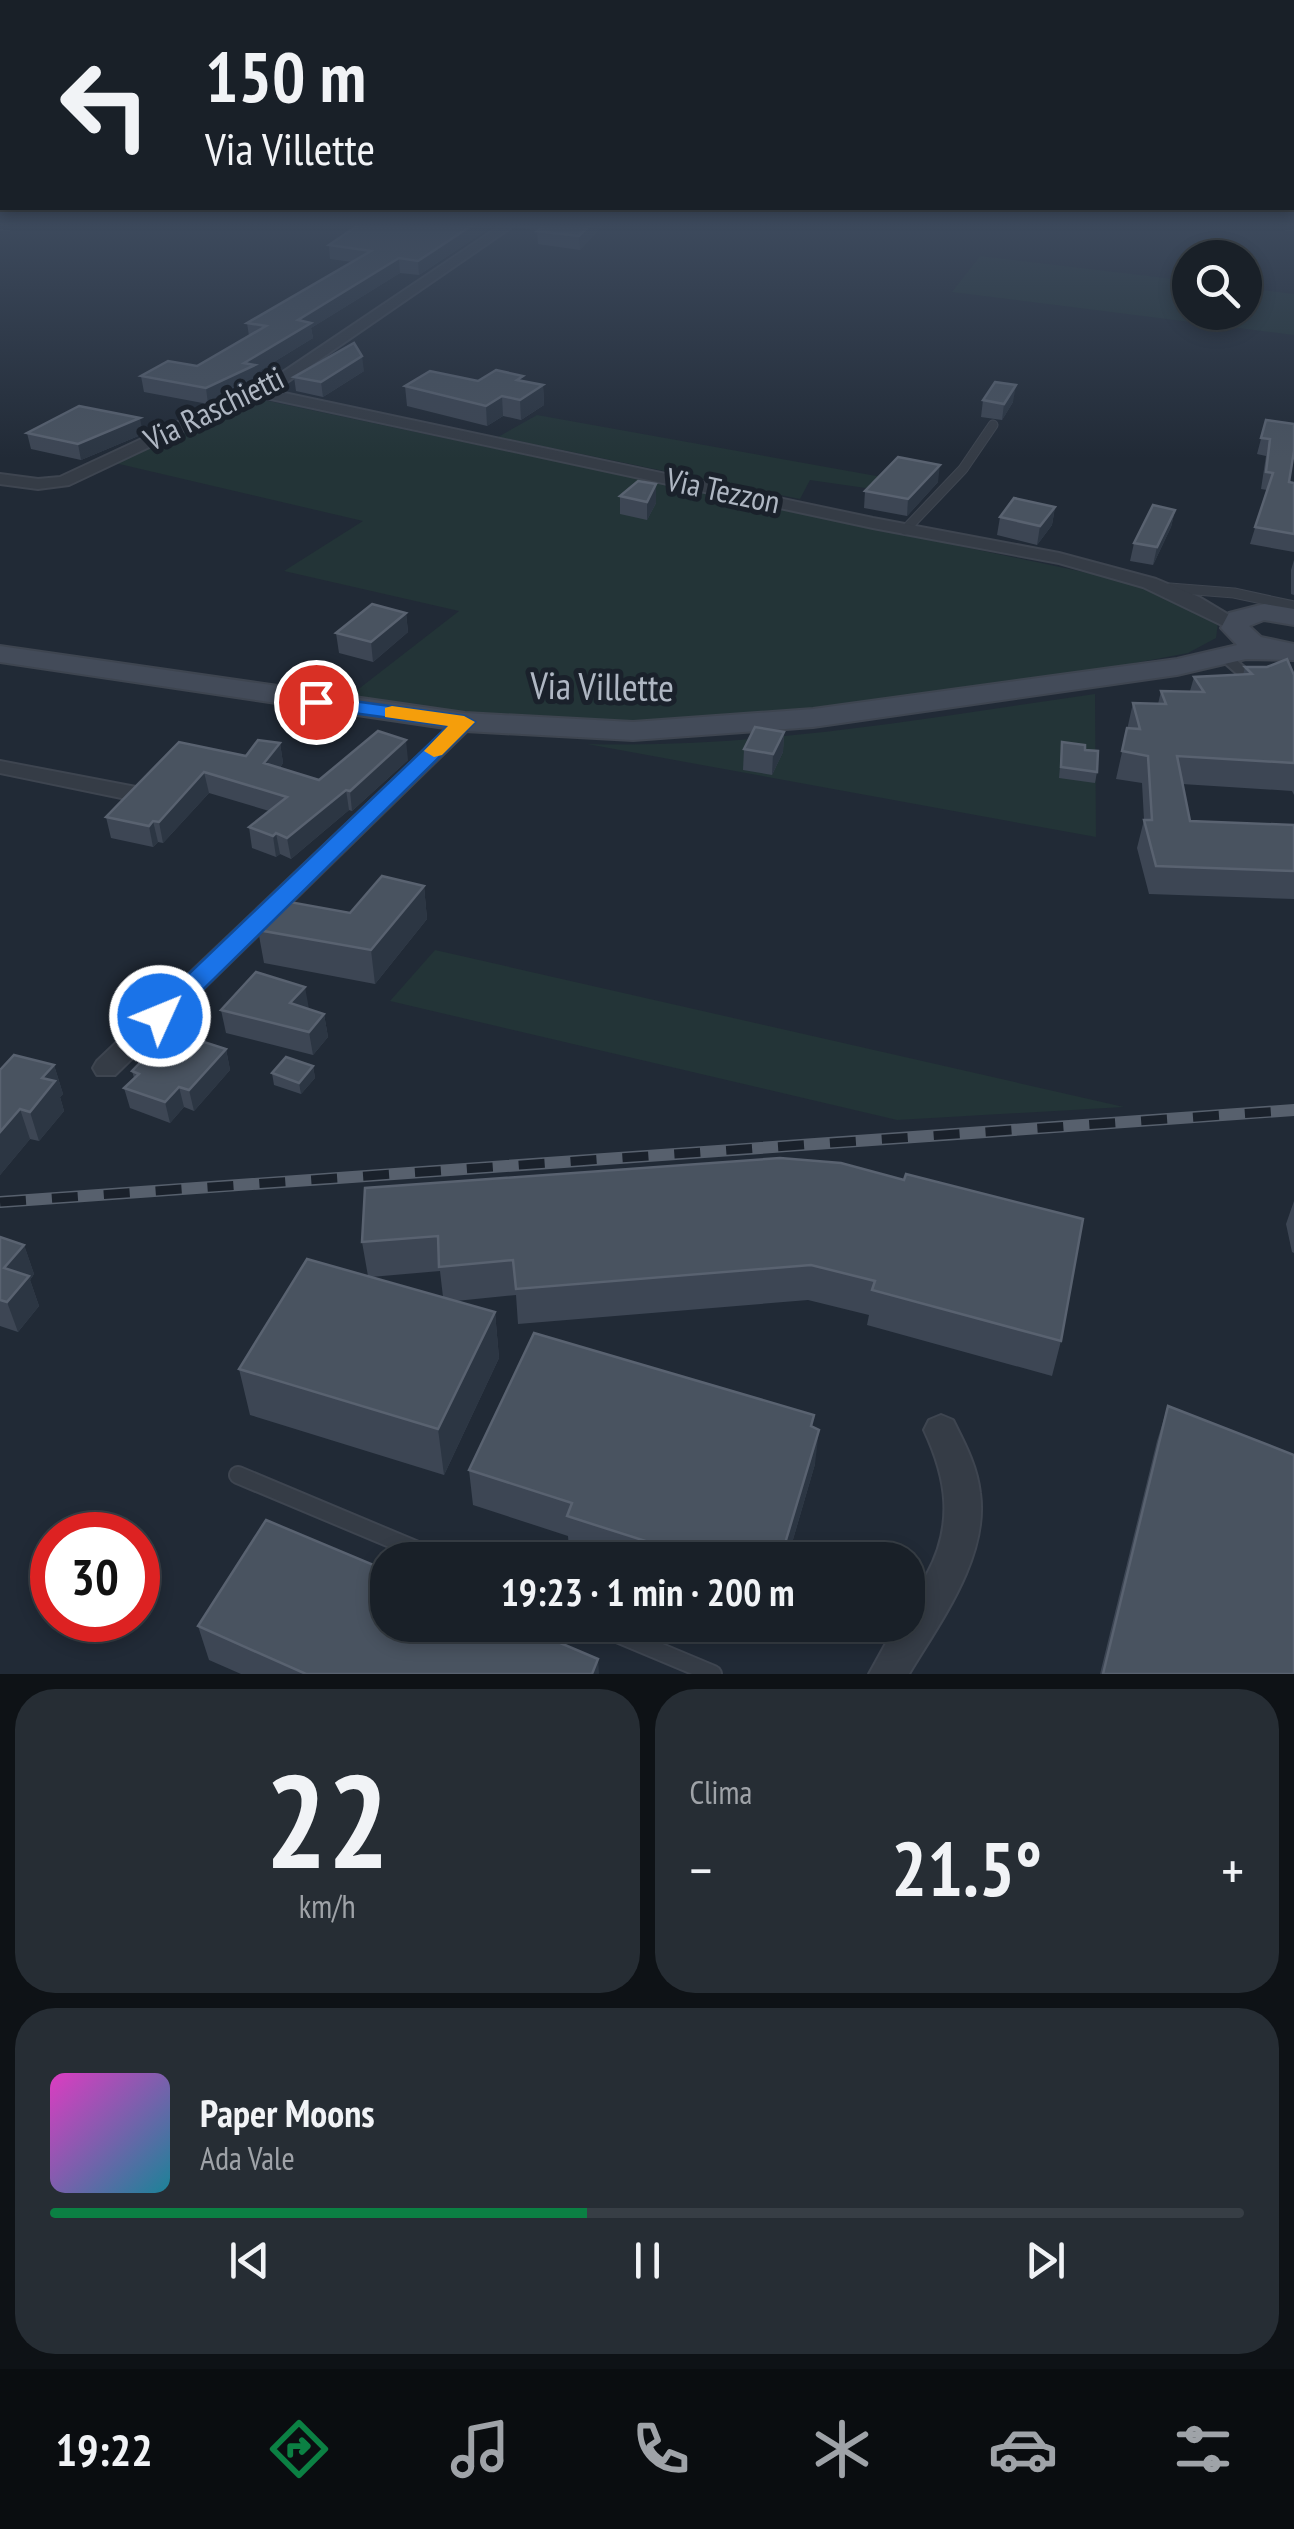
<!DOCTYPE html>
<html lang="it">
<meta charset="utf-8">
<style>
:root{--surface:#192028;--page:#262d34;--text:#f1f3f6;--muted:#9fa3a8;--line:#373e45;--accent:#0b8043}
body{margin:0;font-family:"PT Sans Narrow",sans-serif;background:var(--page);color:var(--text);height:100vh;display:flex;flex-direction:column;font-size:38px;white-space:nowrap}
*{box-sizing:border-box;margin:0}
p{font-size:32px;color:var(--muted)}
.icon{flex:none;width:55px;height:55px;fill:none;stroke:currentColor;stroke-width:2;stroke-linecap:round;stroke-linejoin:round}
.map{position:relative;height:1674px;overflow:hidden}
.side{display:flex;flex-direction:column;gap:15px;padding:15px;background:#0e1216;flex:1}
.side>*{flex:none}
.banner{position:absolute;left:0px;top:0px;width:1295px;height:210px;box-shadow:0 5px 15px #0003,0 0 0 2px var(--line);background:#192028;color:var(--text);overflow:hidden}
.tools{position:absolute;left:1172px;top:240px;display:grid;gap:20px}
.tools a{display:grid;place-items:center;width:90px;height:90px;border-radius:50%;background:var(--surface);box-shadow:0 5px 15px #0003,0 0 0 2px var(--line);font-size:50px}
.speed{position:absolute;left:30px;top:1512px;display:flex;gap:20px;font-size:50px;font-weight:700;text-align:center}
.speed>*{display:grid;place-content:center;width:130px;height:130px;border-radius:50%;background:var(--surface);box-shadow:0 5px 15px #0003,0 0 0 2px var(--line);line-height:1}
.speed .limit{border:15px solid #d22;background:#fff;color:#111}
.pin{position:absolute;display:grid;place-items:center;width:85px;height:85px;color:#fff;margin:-42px;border:5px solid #fff;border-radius:50%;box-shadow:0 2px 10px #0007}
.me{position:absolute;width:110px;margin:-55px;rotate:46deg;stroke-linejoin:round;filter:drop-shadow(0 0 8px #0008)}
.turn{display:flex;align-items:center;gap:35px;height:210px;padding:0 40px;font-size:45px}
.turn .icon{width:130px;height:130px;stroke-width:2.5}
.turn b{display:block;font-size:70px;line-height:85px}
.big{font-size:75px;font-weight:600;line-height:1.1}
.side .tile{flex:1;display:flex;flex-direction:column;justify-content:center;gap:15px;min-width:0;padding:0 35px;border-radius:40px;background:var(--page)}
.side .dial{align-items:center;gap:0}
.dial b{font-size:130px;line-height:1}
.song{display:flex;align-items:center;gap:30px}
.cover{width:120px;height:120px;border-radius:15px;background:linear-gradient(135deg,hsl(310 70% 55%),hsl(190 70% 35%))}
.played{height:10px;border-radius:5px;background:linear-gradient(90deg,var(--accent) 45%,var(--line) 45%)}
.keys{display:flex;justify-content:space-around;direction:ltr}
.heat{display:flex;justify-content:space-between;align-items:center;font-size:55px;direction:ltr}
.side .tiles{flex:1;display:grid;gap:15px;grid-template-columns:1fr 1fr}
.tile:last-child{grid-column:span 2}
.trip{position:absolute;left:370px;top:1542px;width:555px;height:100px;border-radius:40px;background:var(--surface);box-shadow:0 5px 15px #0003,0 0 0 2px var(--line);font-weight:600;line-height:100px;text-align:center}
.dock{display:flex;height:160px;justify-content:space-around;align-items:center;background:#0a0d10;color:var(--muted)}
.dock .icon{width:70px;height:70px}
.dock .active{color:var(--accent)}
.dock b{font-size:45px;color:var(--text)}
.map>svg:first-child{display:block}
.green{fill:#233437}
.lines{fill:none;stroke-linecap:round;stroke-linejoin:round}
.lane-far2-casing{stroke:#3e4550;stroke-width:11}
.lane-far1-casing{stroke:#3e4550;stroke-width:14}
.lane-casing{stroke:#3e4550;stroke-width:20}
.street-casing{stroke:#3e4550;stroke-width:4}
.secondary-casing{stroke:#3e4550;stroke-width:4}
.lane-far2{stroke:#353c46;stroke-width:9}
.lane-far1{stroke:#353c46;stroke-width:10}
.lane{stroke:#353c46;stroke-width:16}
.street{fill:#353c46;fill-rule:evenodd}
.secondary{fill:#434b59;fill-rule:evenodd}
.rail-casing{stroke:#57606d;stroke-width:12}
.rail{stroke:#1a212b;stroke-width:9;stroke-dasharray:26;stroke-linecap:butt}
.wall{fill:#3d4654;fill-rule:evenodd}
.shaded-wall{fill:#2c3643}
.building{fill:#495360;stroke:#596270;stroke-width:2.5}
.route{fill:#1a73e8;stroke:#114b97;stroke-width:2.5}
.slow{fill:#f59e0b}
.labels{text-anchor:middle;stroke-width:10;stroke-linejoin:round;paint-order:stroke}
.far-street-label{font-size:32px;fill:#afb7c3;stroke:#1a212b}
.street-label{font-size:38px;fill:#afb7c3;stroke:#1a212b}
</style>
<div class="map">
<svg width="1294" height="1674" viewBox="0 0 1294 1674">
<rect width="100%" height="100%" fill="#212a36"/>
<!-- green -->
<g class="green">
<path d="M980,256L1190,281V312H1245V288L1294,294V335L952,292Z"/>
<path d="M254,398L1112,578C1149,588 1184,602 1218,623L1216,638L1188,653L1072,675L764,718L605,723L467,717L347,698L459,611L284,571L363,521L115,463Z"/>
<path d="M537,415L882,477L866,488L810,480L800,499L498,437Z"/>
<path d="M1095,694L1096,837L587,744C758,749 927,718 1095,694Z"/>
<path d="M435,950L1124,1107L897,1120L390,1001Z"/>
</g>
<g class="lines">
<defs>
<g id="lane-far2">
<path d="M905,530L963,469L993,425"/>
<path d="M1170,588L1234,593L1294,606"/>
</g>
<path id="lane-far1" d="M1223,655L1254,682"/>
<g id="lane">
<path d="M238,1475L441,1560"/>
<path d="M596,1625L713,1674"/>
</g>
<g id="street">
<path d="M503,224H516L287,382L270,390L873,518L1059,553L1156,579L1199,597L1244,624L1235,630L1228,628L1143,587L1059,563L873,528L257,396L69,485L38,489L0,484V474L38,479L60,477L277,376Z"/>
<path d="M465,716L475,722L472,726L115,1075H97L93,1068L97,1061L458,718Z"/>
<path d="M0,761L136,787L147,794L136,801L0,773Z"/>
<path d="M941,1415L953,1420C965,1444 977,1466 980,1493C989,1557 940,1622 909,1674H869L896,1625H908C908,1604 917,1593 927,1574C954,1524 947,1479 924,1430L929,1420Z"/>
</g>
<path id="secondary" d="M1264,604L1294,609V625L1264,620L1249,626L1261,637L1294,644V660L1246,659L1177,675L813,727L633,740L465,731L0,662V646L465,713L633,722L813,709L1177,659L1237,645L1221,628L1229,613Z"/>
</defs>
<!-- lane-far2 casing -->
<use href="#lane-far2" class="lane-far2-casing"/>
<!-- lane-far1 casing -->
<use href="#lane-far1" class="lane-far1-casing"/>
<!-- lane casing -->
<use href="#lane" class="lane-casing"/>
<!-- street casing -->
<use href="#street" class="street-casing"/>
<!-- secondary casing -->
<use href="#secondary" class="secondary-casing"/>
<!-- lane-far2 -->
<use href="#lane-far2" class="lane-far2"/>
<!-- lane-far1 -->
<use href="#lane-far1" class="lane-far1"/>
<!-- lane -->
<use href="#lane" class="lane"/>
<!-- street -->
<use href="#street" class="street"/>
<!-- secondary -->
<use href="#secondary" class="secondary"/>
<defs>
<path id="rail" d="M0,1202L1294,1110"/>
</defs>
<!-- rail casing -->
<use href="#rail" class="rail-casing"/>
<!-- rail -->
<use href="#rail" class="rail"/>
</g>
<!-- wall -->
<g class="wall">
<path d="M360,224H496L419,275L400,273L311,328L313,338L256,373L257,381L208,404L144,392L141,376L197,366L249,336L247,323L352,262L330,259L329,245Z"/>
<path d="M517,224H604L580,250L538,244L537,230L517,228Z"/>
<path d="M364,371L323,397L296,391L294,377Z"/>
<path d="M478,381H524L543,385L544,405L521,420L503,416L487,426L407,406L405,386Z"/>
<path d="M983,400L1013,402L1002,420L981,417Z"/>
<path d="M1266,420L1289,482L1294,483V552L1250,544L1267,490L1261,489L1266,456L1257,454Z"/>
<path d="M27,433L143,434L81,460L31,449Z"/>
<path d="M938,482L907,516L864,508L865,491Z"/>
<path d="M620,496L656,503L647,520L620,514Z"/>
<path d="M1055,507L1052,525L1037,545L997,535L1000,517Z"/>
<path d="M1175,510L1171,527L1153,565L1130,561L1134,543Z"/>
<path d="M1294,560V595L1291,594V570Z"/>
<path d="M406,613L408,632L373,662L339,653L336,633Z"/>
<path d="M1245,667L1294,675V795L1292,791L1182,784L1190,821L1294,825V899L1149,894L1137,848L1144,820L1142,783L1116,779L1133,703L1158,704L1161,691H1190L1194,677L1243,675Z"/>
<path d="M784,732L783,752L772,775L743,770L744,749Z"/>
<path d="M179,742L246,756L280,743L283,763L280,768L319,780L408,760L352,811L349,810L291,859L280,854L276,857L252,848L249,827L269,811L209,793L163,843L158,842L153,847L111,838L106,817Z"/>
<path d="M1062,742L1085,750L1097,772L1095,783L1059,778Z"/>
<path d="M424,886L427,919L375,984L264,963L258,930L350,913Z"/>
<path d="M309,1009L324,1014L328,1037L313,1055L226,1033L221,1010Z"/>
<path d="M168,1046L226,1049L230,1070L194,1111L184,1107L170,1123L130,1108L124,1088L134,1078L132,1071Z"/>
<path d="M54,1065L63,1094L60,1097L64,1111L39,1141L30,1139L0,1175V1070Z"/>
<path d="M313,1066L315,1078L301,1094L274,1085L272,1073Z"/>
<path d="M780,1158L1061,1341L1052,1376L867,1325L869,1315L808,1300L518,1324L516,1295L456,1301L495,1312L499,1358L444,1475L250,1415L239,1369L368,1276L362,1242ZM440,1271L443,1297L371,1277Z"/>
<path d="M1294,1201V1253L1292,1252L1286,1224Z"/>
<path d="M0,1237L24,1245L34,1274L30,1280L39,1306L18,1332L0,1326Z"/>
<path d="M1168,1406L1294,1674H1100L1157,1441Z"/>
<path d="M813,1427L815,1464L787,1560H600L569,1550L568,1536L473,1505L469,1470Z"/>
<path d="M198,1626L599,1674H241L209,1660Z"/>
</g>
<!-- shaded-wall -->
<g class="shaded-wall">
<path d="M474,224H496L419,275L418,261Z"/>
<path d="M591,224H604L580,250L579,236Z"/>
<path d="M399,258L400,273L311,328L313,338L256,373L257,381L208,404L206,388L244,363L298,320Z"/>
<path d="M362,356L364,371L323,397L321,382Z"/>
<path d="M543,385L544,405L521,420L520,400Z"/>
<path d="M1016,385L1013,402L1002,420L1004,404Z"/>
<path d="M502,396L503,416L487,426L486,406Z"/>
<path d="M140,418L143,434L81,460L78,444Z"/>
<path d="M940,465L938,482L907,516L908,499Z"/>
<path d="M656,484V503L647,520V502Z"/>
<path d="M1055,507L1052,525L1037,545L1040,526Z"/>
<path d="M1175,510L1171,527L1153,565L1157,547Z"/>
<path d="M406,613L408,632L373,662L371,642Z"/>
<path d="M784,732L783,752L772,775L773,754Z"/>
<path d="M406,740L408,760L352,811L350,791Z"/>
<path d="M280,743L283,763L268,784L264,763Z"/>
<path d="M204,772L209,793L163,843L159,822Z"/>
<path d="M346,790L349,810L291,859L287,838Z"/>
<path d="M153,821L158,842L153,847L149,826Z"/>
<path d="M276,833L280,854L276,857L273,836Z"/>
<path d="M424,886L427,919L375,984L371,950Z"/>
<path d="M305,987L309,1009L290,1003Z"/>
<path d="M324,1014L328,1037L313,1055L309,1032Z"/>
<path d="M226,1049L230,1070L194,1111L189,1090Z"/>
<path d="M54,1065L63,1094L60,1097L64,1111L39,1141L30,1112L42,1078Z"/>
<path d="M313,1066L315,1078L301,1094L299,1083Z"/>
<path d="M179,1087L184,1107L170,1123L165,1102Z"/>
<path d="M20,1109L30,1139L0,1175V1132Z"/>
<path d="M24,1245L34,1274L30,1280L39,1306L18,1332L7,1302L4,1268Z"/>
<path d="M495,1312L499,1358L444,1475L438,1429Z"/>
<path d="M819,1430L815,1464L787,1560H780Z"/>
<path d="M598,1659L599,1674H592Z"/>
</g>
<!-- building -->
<g class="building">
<path d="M360,224H474L418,261L399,258L298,320L311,323L244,363L255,365L206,388L141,376L168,361L197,366L266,326L247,323L371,251L329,245Z"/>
<path d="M546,224H591L579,236L537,231Z"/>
<path d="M354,343L362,356L321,382L294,377Z"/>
<path d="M496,370L523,376L517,380L543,385L520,400L502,396L486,406L405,386L430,371L478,381Z"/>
<path d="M995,382L1016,385L1004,404L983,400Z"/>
<path d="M79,406L140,418L78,444L27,433Z"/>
<path d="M1266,420L1294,424V451L1289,482L1294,483V534L1255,527L1273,473L1266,472L1270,439L1261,438Z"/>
<path d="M898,457L940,465L908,499L865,491Z"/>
<path d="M638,481L656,484L647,502L620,496Z"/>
<path d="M1014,498L1055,507L1040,526L1000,517Z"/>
<path d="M1153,505L1175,510L1157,547L1134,543Z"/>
<path d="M372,604L406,613L371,642L336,633Z"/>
<path d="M1287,659L1294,675V763L1177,756L1190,821L1294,825V871L1156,866L1144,820H1152L1148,756L1122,751L1127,728L1140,729L1133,703L1166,704L1161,691L1204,692L1194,677L1252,674L1245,667H1267Z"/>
<path d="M755,727L784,732L773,754L744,749Z"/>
<path d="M378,731L406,740L350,791L346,790L287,838L276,833L273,836L249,827L287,797L204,772L159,822L153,821L149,826L106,817L179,742L246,756L258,740L280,743L264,763L319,780Z"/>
<path d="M1062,742L1085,745V750L1098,751L1097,772L1061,767Z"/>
<path d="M382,876L424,886L371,950L258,930L279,900L350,913Z"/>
<path d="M256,972L305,987L290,1003L324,1014L309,1032L221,1010Z"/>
<path d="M179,1034L226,1049L189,1090L179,1087L165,1102L124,1088L139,1074L132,1071L159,1043L168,1046Z"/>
<path d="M14,1055L54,1065L42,1078L55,1081L30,1112L20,1109L0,1132V1070Z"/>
<path d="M286,1057L313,1066L299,1083L272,1073Z"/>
<path d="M780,1158L841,1163L904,1180L906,1174L1083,1219L1061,1341L872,1290L875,1281L811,1265L516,1289L513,1260L439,1267L438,1236L362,1242L365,1188Z"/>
<path d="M0,1237L24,1245L4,1268L29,1276L7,1302L0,1300Z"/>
<path d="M307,1259L495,1312L438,1429L239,1369Z"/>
<path d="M534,1333L814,1415L811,1426L819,1430L780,1560H705L567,1516L572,1503L469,1470Z"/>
<path d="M1168,1406L1294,1455V1674H1103Z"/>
<path d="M266,1520L388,1571V1625H518L598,1659L592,1674H306L198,1626Z"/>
</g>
<!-- sky -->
<linearGradient id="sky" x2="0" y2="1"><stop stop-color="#12171e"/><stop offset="0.49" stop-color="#3d4a5d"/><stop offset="1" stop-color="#3d4a5d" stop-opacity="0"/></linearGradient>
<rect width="1294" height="459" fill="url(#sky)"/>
<!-- route -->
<path class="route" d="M316,696L464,716L475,722L169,1023H151L147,1016L151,1010L448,726L309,707L306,702Z"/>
<!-- slow -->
<path class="slow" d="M392,706L464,716L475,722L442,755L434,757L424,751L448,726L385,717V708Z"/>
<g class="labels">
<!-- far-street labels -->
<g class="far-street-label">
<text transform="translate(214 409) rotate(-26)" y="11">Via Raschietti</text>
<text transform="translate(723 491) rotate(12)" y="11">Via Tezzon</text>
</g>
<!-- street labels -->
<g class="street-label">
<text transform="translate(602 687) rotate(1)" y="13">Via Villette</text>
</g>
</g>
</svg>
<div class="tools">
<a><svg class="icon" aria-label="search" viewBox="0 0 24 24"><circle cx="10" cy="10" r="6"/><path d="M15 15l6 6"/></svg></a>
</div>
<div class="speed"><div class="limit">30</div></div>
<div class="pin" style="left:316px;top:702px;background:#d93025"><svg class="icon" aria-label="arrive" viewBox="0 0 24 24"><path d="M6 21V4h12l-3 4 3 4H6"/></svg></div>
<svg class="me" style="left:160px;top:1016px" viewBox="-20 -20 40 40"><circle r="17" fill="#1a73e8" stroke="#fff" stroke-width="3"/><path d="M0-11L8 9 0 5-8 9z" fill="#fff"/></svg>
<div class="trip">19:23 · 1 min · 200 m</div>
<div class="banner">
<div class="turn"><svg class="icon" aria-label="left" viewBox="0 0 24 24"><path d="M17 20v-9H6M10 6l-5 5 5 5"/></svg><div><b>150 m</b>Via Villette</div></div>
</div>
</div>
<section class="side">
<div class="tiles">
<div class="tile dial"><b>22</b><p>km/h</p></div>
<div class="tile"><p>Clima</p>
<div class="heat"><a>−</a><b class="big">21.5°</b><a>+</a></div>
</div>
<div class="tile">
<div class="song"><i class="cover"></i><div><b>Paper Moons</b><p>Ada Vale</p></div></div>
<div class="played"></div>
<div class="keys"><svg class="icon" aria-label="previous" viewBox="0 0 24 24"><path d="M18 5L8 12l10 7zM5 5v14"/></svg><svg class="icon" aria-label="pause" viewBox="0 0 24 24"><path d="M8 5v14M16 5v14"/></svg><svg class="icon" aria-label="next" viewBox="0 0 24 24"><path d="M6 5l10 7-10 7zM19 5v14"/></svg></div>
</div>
</div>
</section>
<nav class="dock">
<b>19:22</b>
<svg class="icon active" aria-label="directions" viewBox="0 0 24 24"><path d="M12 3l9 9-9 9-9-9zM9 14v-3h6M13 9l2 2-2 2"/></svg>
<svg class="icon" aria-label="music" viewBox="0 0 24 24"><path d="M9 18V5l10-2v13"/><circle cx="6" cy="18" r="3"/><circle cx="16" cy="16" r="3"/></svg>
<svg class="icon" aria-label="phone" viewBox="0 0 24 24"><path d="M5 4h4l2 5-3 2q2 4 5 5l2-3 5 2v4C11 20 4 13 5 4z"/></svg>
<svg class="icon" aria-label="climate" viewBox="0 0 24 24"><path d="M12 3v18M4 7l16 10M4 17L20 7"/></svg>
<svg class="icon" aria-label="car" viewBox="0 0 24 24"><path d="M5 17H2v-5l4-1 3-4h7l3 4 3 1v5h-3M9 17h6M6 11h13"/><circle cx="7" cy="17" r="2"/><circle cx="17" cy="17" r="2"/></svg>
<svg class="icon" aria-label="filters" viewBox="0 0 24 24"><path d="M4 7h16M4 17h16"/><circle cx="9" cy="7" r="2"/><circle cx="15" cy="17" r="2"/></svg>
</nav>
